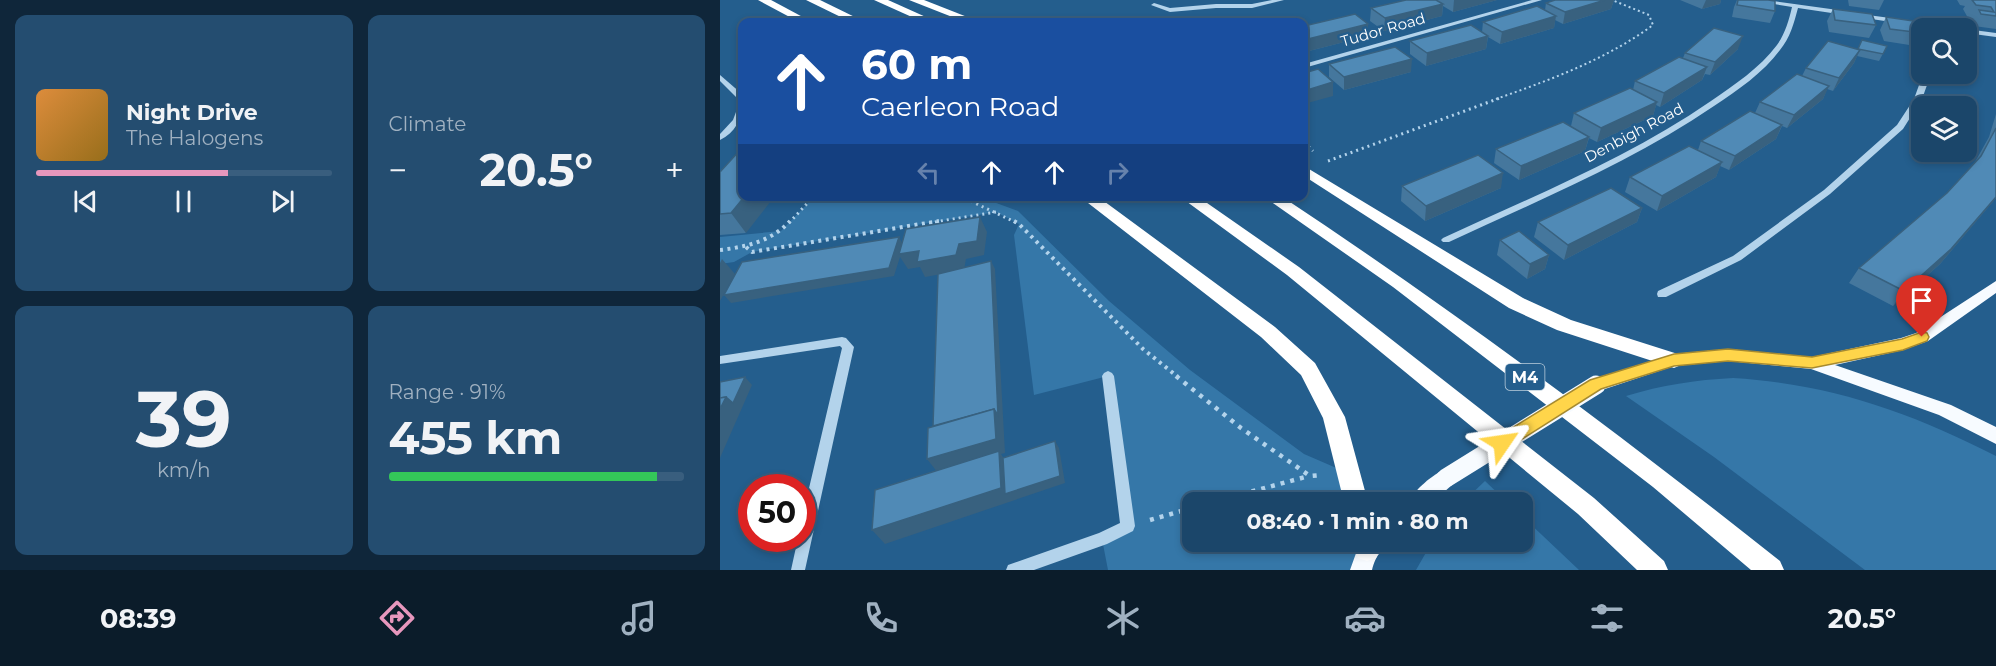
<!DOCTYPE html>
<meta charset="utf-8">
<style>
:root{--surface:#1b466a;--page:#244d70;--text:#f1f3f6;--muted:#a0b1c1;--line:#395e7e;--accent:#e797bd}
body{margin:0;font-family:Montserrat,sans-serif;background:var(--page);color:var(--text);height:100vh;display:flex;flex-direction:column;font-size:22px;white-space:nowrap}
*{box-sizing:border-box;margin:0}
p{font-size:20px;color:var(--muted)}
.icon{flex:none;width:33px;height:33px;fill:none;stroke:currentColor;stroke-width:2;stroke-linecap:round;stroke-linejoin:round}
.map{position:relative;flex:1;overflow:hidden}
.details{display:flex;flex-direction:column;gap:15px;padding:15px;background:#0f263a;width:720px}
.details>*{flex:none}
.top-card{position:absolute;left:18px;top:18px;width:570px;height:183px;border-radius:12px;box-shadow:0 3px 9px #0003,0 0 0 2px var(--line);background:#1a4fa0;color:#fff;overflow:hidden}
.fabs{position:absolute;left:1191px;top:18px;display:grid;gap:12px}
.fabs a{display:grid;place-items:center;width:66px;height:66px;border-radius:12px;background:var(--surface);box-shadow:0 3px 9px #0003,0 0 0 2px var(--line);font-size:30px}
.speed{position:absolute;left:18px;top:474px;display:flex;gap:12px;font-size:30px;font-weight:700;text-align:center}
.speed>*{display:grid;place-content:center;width:78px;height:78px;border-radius:50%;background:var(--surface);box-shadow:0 3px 9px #0003,0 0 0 2px var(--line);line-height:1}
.speed .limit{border:9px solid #d22;background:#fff;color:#111}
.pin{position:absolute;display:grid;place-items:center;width:51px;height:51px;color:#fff;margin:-62px -26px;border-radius:50% 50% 50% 0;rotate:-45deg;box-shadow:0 0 6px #0007}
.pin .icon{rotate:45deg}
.me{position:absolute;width:66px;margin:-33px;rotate:58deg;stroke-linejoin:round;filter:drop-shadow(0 0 4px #0008)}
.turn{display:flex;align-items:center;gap:21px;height:126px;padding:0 24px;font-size:27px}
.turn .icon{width:78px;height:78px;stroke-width:2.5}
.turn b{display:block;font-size:42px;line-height:51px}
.lanes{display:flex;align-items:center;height:57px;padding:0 24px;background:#0003;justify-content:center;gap:30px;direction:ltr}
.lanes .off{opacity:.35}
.big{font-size:45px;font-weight:700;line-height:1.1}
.details .widget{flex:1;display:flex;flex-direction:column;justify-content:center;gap:9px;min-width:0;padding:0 21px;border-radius:12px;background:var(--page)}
.details .dial{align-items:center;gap:0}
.dial b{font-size:78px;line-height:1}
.song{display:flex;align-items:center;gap:18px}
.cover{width:72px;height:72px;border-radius:9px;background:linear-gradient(135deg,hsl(30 70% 55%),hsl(40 70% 35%))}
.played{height:6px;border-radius:3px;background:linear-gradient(90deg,var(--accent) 65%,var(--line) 65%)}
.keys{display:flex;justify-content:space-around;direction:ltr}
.heat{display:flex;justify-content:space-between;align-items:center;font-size:33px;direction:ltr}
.charge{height:9px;border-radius:4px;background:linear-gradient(90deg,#34c759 91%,var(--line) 0)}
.details .tiles{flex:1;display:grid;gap:15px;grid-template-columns:repeat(2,1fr)}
.trip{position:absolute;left:462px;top:492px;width:351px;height:60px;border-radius:12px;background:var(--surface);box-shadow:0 3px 9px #0003,0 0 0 2px var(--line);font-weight:700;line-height:60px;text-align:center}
.tabs{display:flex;height:96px;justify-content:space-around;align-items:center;background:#0b1c2a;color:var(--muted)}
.tabs .icon{width:42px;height:42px}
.tabs .on{color:var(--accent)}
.tabs b{font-size:27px;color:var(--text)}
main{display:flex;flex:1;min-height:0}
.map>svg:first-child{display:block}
.green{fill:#3577a8}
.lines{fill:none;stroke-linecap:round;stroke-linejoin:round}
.path-far3{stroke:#b3d3eb;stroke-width:2;stroke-dasharray:2 3;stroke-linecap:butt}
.path-far2{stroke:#b3d3eb;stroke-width:3;stroke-dasharray:2 4;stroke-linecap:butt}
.path-far1{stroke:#b3d3eb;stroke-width:4;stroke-dasharray:3 4.5;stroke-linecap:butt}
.path{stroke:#b3d3eb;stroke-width:4.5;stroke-dasharray:4 6;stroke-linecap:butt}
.minor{fill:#b3d3eb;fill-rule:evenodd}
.major{fill:#f7fbff;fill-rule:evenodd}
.highway{fill:#fff;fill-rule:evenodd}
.major-bridge{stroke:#f7fbff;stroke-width:19}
.wall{fill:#45779d}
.shaded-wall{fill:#38617f}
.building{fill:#508ab6;stroke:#38617f;stroke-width:1.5}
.route{fill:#ffd54a;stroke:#a68a30;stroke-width:1.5}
.labels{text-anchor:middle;stroke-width:5;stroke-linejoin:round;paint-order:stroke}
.far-street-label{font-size:15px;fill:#fff;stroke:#245e8d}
.shield{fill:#245e8d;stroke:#bdcfdd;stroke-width:1.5}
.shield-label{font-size:16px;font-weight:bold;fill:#fff}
</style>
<main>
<section class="details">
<div class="tiles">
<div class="widget">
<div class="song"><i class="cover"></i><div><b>Night Drive</b><p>The Halogens</p></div></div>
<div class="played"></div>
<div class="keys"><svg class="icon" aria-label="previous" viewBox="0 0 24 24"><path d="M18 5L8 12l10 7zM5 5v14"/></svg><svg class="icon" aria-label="pause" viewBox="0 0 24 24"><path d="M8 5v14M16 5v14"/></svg><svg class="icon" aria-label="next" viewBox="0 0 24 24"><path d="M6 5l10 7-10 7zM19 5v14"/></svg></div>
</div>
<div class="widget"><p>Climate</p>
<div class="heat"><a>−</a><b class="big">20.5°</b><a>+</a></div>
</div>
<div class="widget dial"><b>39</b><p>km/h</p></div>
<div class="widget"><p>Range · 91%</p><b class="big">455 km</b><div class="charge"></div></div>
</div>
</section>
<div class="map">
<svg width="1276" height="570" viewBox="0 0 1276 570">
<rect width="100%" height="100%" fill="#245e8d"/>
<!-- green -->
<g class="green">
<path d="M94,197H260L298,211L389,301L470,370L584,454L628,473L636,502H472V542H645L647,549L641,570H388L382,539L408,526L388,376L314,395L294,235L299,224L276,212L32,252L14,262L0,264V237L61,231Z"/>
<path d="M1013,378C1110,384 1190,412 1276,456V570H1145L994,457L906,396C942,385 975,380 1013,378Z"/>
<path d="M765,481L787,502H743Z"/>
<path d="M803,517L859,570H696L712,542H802Z"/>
</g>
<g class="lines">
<!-- path-far3 -->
<path class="path-far3" d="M776,99C830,80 887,59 933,25L929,15L892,0"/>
<!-- path-far2 -->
<g class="path-far2">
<path d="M584,142L593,151"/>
<path d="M608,161L780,98"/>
<path d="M240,196L297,223"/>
<path d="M69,223L94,196"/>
<path d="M209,223L276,212"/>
</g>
<!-- path-far1 -->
<g class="path-far1">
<path d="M294,221L299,224L423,349L458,377"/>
<path d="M26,247L32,252L219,221"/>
<path d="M0,250C26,247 52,241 70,221"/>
</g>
<!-- path -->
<g class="path">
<path d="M456,376L521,428L590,476L601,475"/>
<path d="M493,502L589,476"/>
<path d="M430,520L472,508"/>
</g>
<!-- minor -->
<g class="minor">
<path d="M552,0H564L532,8H496L450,12L431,5L434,3L450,8L496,4H532Z"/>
<path d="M812,0H822L584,68V64Z"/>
<path d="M1030,0H1046L1125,11L1128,13L1125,15L1078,8C1074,23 1070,38 1060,50C1043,73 1018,90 994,106C912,162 819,200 729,242H723L721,240L723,238C814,196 908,158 991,101C1014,85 1040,68 1057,45C1065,34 1069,20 1072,7Z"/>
<path d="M1140,14L1178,19L1181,21L1178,23L1138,17L1137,16Z"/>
<path d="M1196,22L1229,26L1232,28H1217L1194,25L1193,24Z"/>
<path d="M1246,29L1276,33V37L1246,33Z"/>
<path d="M1203,74H1211L1202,99L1183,129L1110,194L1021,260L946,297H938L937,294L938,291L1013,256L1104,190L1177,125L1194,99Z"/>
<path d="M0,75L22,94V100H19L0,81Z"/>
<path d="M19,104H22C22,119 15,133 0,140V134L13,120Z"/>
<path d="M122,337L126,338L134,347L85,570H71L78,538H82V518L122,348L120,346L0,364V356Z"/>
<path d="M388,371L392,373L394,376L415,526L413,531L387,544L314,570H286L288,565L379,533L400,523L382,376L384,373Z"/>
</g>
<!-- major -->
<g class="major">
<path d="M1276,281V293L1208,341L1183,350L1115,365L1231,405L1276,427V444L1219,415L1091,369L1008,361L954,366L876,392L870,390L867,385L870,380L954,354L1008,349L1092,357L1181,338L1196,333Z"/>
<path d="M726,469L733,472L736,478L733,484L713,502H689C694,490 713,474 726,469Z"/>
<path d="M640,542H666C661,554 656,554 652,570H630Z"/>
</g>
<!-- highway -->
<g class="highway">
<path d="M38,0H51L92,22H79Z"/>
<path d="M86,0H100L145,22H131Z"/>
<path d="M154,0H168L217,22H203Z"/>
<path d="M189,0H204L260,22H245Z"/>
<path d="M584,166L803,298L851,320L961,355L964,360L961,365L954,368L837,330L789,308L584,176Z"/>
<path d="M359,196H377L555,327L595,363L625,417L648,502H624L603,418L581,375L541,337Z"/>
<path d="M459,196H477L579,267L874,498L944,561L948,570H917L858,514L567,275Z"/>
<path d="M543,196H561C733,310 899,433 1060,561L1064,570H1031L933,487L673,287Z"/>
<path d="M633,542H657L660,549L656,558L647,561L638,558Z"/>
</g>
<!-- major-bridge -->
<path class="major-bridge" d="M726,478L876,385"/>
</g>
<!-- wall -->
<g class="wall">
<path d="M718,0H777L733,12L723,6L722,16L664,31L650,21L651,8Z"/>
<path d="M835,0H894L891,9L843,24L835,20L834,28L780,44L768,37L766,49L706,66L690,54V41L762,32L763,22L825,10L826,3Z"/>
<path d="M960,0H1001L1000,4L982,9Z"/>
<path d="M1017,0H1048L1055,11L1050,23L1012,17L1014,7Z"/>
<path d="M1128,0H1164L1159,10L1129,6Z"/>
<path d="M1237,0H1276V29L1254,26L1251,22L1253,18H1248L1243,9L1245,6L1240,5Z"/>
<path d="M1113,9L1156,25L1149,38L1109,32L1107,21Z"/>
<path d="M1166,17L1202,28V47L1164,41L1160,30Z"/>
<path d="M648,24V36L585,52L584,51V26Z"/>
<path d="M1167,46L1159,61L1137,56L1134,63L1113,91L1107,89L1103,99L1067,128L1062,126L1056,139L1009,170L1000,166L996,177L937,211L905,192L910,177L978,150L981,141L1035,113L1040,102L1082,76L1086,68L1138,49Z"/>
<path d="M1018,49L990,75L985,74L982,80L940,107L936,105L933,116L877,142L869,138L865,151L799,180L774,163L776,149L851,126L854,113L913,90L915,81L963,58L965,53Z"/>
<path d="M609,64L691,72L624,90L609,77Z"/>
<path d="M1276,114V198L1220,264L1173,306L1129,283L1139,268L1227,193L1255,162L1269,137Z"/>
<path d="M0,172L26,233L0,235Z"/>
<path d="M682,186L781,188L705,221L681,201Z"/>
<path d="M922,208L917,222L844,260L814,237L818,222Z"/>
<path d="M780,240L829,255L825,269L807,279L777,255Z"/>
</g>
<!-- shaded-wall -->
<g class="shaded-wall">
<path d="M734,0H777L733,12Z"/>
<path d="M885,0H894L891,9L843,24L845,12Z"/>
<path d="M986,0H1001L1000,4L982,9Z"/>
<path d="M723,4L722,16L664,31L665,18Z"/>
<path d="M836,16L834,28L780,44L782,32Z"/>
<path d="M648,24V36L585,52L584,40Z"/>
<path d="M768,36L766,49L706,66L707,53Z"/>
<path d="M1023,36L1018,49L990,75L995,62Z"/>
<path d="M1140,50L1134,63L1113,91L1119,78Z"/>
<path d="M692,59L691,72L624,90V77Z"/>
<path d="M987,67L982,80L940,107L944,93Z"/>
<path d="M613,82V96L584,104V91Z"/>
<path d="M1109,86L1103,99L1067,128L1074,115Z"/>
<path d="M937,102L933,116L877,142L881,128Z"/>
<path d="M1062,125L1056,139L1009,170L1015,156Z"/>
<path d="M869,137L865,151L799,180L801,166Z"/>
<path d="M1002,162L996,177L937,211L942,196Z"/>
<path d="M783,173L781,188L705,221L706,206Z"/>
<path d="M25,196H55L26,233L11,213Z"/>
<path d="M1276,197V198L1220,264L1173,306L1184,291Z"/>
<path d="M922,208L917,222L844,260L848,245Z"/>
<path d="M260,217L267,232L264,255L246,259L244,270L205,277L200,267L188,269L180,257L174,276L11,303L4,295L179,237L183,245L239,244Z"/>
<path d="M829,255L825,269L807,279L810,264Z"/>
<path d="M2,259L15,274L0,301V263Z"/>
<path d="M271,261L275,269L285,453L281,454L288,465L335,441L339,448L345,483L165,544L152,530L218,473L207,459Z"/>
<path d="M25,377L32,385L0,458V406L6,397Z"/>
</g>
<!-- building -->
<g class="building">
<path d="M686,0H716L723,4L665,18L651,8Z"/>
<path d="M835,0H885L845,12L826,3Z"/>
<path d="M1018,0H1048L1055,1V11L1017,5Z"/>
<path d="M1252,0H1276V16L1261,14L1259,10L1274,12L1271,7L1256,5Z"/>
<path d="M817,6L836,16L782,32L763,22Z"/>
<path d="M1113,9L1152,14L1156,25L1115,20Z"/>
<path d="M635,14L648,24L584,40V26Z"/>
<path d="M1166,17L1207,23L1210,28H1202V33L1170,29Z"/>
<path d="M751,25L768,36L707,53L690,41Z"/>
<path d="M994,28L1023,36L995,62L965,53Z"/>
<path d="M1142,40L1167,46L1163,54L1138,49Z"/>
<path d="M1108,41L1140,50L1119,78L1086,68Z"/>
<path d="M675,47L692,59L624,77L609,64Z"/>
<path d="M959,57L987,67L944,93L915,81Z"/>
<path d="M598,69L613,82L584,91V73Z"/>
<path d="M1077,74L1109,86L1074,115L1040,102Z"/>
<path d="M910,88L937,102L881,128L854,113Z"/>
<path d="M1030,111L1062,125L1015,156L981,141Z"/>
<path d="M843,122L869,137L801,166L776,149Z"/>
<path d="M1276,128V197L1231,249L1184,291L1139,268L1227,193L1261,156Z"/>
<path d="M969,146L1002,162L942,196L910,177Z"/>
<path d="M22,148V196H25L11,213L0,214V172Z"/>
<path d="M758,155L783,173L706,206L682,186Z"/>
<path d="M891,188L922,208L848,245L818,222Z"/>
<path d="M260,217L257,241L239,244L236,255L197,262L199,251L179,254L186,229Z"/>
<path d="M799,231L829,255L810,264L780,240Z"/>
<path d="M179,237L169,268L4,295L22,262Z"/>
<path d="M271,261L278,415L274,409L213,426L218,274Z"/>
<path d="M25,377L13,403L6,397L0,398V382Z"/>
<path d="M6,397L0,409V398Z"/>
<path d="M274,409L276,439L207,459L208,428Z"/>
<path d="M335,441L340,476L285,494L283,458Z"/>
<path d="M279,451L281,488L152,530L155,490Z"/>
</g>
<!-- route -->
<path class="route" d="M1202,332L1207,333L1209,337L1207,341L1183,350L1092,368L1008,361L954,366L881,389L788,448L782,450L776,448L774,443L776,438L870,380L954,354L1008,349L1092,357L1182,339Z"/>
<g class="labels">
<!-- far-street labels -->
<g class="far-street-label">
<text transform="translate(663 30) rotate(-16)" y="5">Tudor Road</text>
<text transform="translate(914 133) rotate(-28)" y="5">Denbigh Road</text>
</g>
<!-- shield labels -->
<rect class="shield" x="785.5" y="364" width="39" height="26" rx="4.5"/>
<g class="shield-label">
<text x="805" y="383">M4</text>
</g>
</g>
</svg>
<div class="fabs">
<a><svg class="icon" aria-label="search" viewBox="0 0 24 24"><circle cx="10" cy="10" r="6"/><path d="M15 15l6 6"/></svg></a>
<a><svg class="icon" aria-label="layers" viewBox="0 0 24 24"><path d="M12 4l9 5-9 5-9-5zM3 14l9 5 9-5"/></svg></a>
</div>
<div class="speed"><div class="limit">50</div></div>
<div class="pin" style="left:1202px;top:337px;background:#d93025"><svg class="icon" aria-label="arrive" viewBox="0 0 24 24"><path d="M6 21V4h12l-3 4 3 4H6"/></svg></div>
<svg class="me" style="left:782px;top:443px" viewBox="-20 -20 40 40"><path d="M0-17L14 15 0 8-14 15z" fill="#ffd54a" stroke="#fff" stroke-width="4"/></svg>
<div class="trip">08:40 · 1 min · 80 m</div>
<div class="top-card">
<div class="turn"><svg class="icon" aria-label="ahead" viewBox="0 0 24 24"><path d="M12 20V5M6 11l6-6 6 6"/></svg><div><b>60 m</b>Caerleon Road</div></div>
<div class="lanes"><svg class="icon off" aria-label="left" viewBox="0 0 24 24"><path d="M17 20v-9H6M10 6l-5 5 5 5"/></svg><svg class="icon" aria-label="ahead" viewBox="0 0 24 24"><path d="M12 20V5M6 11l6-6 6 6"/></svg><svg class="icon" aria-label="ahead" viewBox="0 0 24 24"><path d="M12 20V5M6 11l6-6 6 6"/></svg><svg class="icon off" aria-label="right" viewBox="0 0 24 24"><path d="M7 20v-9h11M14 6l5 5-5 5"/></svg></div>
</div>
</div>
</main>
<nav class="tabs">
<b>08:39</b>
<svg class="icon on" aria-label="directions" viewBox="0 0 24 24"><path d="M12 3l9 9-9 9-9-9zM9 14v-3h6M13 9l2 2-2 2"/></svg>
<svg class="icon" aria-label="music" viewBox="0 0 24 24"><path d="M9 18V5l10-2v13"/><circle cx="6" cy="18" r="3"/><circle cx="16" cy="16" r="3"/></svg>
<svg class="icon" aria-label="phone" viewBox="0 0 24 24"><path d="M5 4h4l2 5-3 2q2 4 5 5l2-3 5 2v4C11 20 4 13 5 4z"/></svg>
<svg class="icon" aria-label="climate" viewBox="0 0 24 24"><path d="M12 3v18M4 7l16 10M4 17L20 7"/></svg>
<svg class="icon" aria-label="car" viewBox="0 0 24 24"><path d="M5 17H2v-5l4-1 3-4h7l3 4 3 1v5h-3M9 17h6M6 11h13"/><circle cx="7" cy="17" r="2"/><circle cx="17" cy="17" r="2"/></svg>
<svg class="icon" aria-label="filters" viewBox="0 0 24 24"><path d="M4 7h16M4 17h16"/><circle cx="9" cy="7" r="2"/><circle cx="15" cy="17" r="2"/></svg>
<b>20.5°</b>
</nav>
